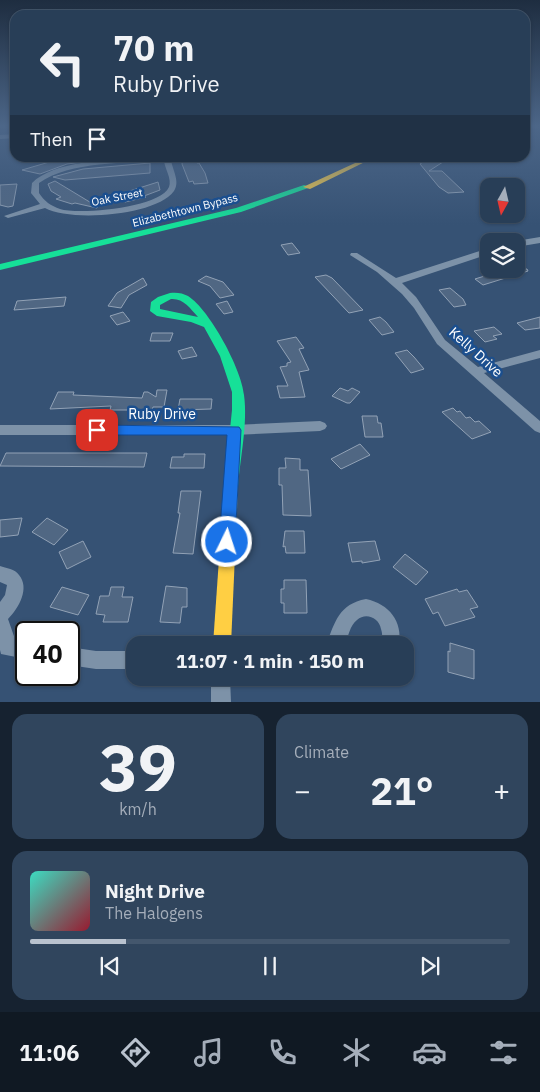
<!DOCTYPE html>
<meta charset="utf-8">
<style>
:root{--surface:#283e57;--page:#30455d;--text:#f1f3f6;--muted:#a5aeba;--line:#44576d;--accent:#b9c2ce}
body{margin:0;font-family:"IBM Plex Sans",sans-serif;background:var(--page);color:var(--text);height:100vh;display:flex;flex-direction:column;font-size:19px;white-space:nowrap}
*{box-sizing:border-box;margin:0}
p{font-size:16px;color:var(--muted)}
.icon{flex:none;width:28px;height:28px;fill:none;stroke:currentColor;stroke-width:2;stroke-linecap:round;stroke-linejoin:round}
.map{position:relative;height:702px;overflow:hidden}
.details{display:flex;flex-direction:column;gap:12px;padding:12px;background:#162230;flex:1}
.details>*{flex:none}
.hud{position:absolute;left:10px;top:10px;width:520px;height:152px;border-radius:15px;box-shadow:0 1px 4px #0004,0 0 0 1px var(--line);background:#283e57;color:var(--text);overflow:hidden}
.needle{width:32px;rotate:188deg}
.controls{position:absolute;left:480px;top:178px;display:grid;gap:10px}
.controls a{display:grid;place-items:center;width:45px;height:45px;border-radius:10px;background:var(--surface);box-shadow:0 1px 4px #0004,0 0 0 1px var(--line);font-size:25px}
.speed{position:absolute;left:15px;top:621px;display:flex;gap:10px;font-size:25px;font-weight:700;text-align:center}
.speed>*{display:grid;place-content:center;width:65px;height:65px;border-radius:50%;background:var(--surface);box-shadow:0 1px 4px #0004,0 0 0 1px var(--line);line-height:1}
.speed .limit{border:2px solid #111;border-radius:8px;background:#fff;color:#111}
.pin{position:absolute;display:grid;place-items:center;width:42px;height:42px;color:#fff;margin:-21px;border-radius:10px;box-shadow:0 2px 8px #0006}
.me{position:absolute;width:55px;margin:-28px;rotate:4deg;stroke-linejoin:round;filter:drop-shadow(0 0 4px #0008)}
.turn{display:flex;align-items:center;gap:18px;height:105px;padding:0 20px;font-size:22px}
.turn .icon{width:65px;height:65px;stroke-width:2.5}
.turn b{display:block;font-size:35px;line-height:42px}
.then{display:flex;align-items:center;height:48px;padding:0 20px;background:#0003;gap:10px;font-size:19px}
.big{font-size:38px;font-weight:700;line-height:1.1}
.details .tile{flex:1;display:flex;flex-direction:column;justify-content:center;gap:8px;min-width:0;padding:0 18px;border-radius:15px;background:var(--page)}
.details .dial{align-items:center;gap:0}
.dial b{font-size:65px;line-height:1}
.song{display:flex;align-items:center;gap:15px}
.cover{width:60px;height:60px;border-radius:8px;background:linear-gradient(135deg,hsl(170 70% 55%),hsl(350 70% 35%))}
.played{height:5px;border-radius:2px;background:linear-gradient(90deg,var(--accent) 20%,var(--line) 20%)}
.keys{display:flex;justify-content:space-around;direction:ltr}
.heat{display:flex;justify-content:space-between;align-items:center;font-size:28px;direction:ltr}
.details .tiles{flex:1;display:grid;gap:12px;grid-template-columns:1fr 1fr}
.tile:last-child{grid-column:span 2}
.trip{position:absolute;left:126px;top:636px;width:288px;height:50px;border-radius:15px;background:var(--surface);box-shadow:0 1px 4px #0004,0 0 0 1px var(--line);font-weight:700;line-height:50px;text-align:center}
.dock{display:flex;height:80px;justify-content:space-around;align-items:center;background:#101923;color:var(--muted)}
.dock .icon{width:35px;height:35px}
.dock .active{color:var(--accent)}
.dock b{font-size:22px;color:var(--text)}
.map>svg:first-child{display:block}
.building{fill:#506783;stroke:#92a2b6}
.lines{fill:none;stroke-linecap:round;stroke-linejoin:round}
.street{fill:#7d92a8;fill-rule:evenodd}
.fast{fill:#16e098;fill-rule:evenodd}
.slow{fill:#ffcf43;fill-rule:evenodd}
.route{fill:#1a73e8;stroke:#114b97}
.labels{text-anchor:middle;stroke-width:5;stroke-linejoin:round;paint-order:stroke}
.far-street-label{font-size:11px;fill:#fff;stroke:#1b4f8f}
.street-label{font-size:14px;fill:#fff;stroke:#1b4f8f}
</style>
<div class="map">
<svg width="540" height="702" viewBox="0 0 540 702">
<rect width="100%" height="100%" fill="#365274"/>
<!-- building -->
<g class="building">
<path d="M63,158H115L67,164L40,174L22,170Z"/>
<path d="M183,158H197V163H199L205,173L208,183L194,184L193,181L189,182L182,164Z"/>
<path d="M429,158L446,160L429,171H442L464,192L448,193L439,187L420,164Z"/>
<path d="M150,163V173L65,180L53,177L83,169Z"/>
<path d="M55,181L98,207L97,208L75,203L72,204L56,199L61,197L51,191L48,184Z"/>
<path d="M158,182L160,190L144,196L146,197L125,202L117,195Z"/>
<path d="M17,184L13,206L8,207L0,205V185Z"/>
<path d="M292,243L300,253L288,255L281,245Z"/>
<path d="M507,269H527L528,271L483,285L475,279Z"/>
<path d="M326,275L332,278L363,310L349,313L315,277Z"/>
<path d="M206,276L223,282L234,295L220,298L210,286L198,281Z"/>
<path d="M143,278L147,285L129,295L121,308L108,306L117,293Z"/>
<path d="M450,288L463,299L466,305L454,307L439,290Z"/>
<path d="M66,297L64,306L14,310L17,301Z"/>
<path d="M227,301L233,312L224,314L216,304Z"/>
<path d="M123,312L130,321L117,325L110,316Z"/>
<path d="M380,317L386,322L394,332L382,335L369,320Z"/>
<path d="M540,317V328L525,330L517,323Z"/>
<path d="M494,327L502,334L493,336L497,339L485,342L474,331Z"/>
<path d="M152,333H173L170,341H150Z"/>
<path d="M296,337L304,348L299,349L309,370L299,372L305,397L280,398L277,386H288L280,367L287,366V363L291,362L277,341Z"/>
<path d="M192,347L197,356L182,359L178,351Z"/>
<path d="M407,350L414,357L424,369L411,373L395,353Z"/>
<path d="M340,388L348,391L352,388L360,392L350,403H347L332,396Z"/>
<path d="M157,390H167L164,407H153L152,410H110L111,406L50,409L58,392H74L73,395L142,398L144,392H148L156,397Z"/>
<path d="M180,399H212L211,409L178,410Z"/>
<path d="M453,408L457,412L460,411L466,418L470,417L475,422L479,421L491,432L472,439L442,412Z"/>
<path d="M362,416H377L378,423H381L383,437H365Z"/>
<path d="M360,444L370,455L341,469L331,459Z"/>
<path d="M6,453H147L144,467L0,466Z"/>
<path d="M184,454H205L204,468H170L172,457H184Z"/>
<path d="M285,458L300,459V470H308L311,516L283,515L282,485H279V468H286Z"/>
<path d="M181,491H201L193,554L173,553L180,513H178Z"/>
<path d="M22,518L18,535L0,537V520Z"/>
<path d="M47,518L68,530L54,545L32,532Z"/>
<path d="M285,531H304L305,553H286L285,546L283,547Z"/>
<path d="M83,541L91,557L67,569L59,552Z"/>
<path d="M375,541L380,560L362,563V561L352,562L348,543Z"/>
<path d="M405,554L428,572L416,585L393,567Z"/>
<path d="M284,580H306L307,613H284V603H281V589H284Z"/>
<path d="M166,586L187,588V607H182L180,623L160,622Z"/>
<path d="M62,587L89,595L78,615L50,607Z"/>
<path d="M111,587H124L122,597H133L128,622H103L105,615L96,614L100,596H109Z"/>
<path d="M457,589L459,592L467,590L478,607L470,609L475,617L445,626L438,612L433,614L425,599Z"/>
<path d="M450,643L474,650V679L448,672V651L450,652Z"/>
</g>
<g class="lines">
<!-- street -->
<g class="street">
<path d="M15,134V138L0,139V135Z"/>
<path d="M137,158H171C171,168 181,181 174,191C156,216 70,222 45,208L8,218L4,216L40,204L31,193L32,183C54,161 107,160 137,158ZM164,161C165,169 172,179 169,187C160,208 79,215 60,209C51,206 44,201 39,193V183C70,161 127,163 164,161Z"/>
<path d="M540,237V243L516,247V241Z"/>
<path d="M489,248V254L402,283L416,297L445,340L478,367L540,350V358L484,373L540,421V433L535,431L437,344L414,308L402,294L377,272L350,255L351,253H357L396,278Z"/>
<path d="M320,421L325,423L327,426L325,429L320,431L234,435H0V425H234Z"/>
<path d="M0,566C6,568 15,569 19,575C30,588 19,608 8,619L15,639L26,641V659L1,654L0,650V602L5,595L7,585L0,582Z"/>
<path d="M366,599C389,604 403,621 399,645H381C382,640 383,635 381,629C379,618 366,612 357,620C350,625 348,637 345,645H326C335,622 339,604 366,599Z"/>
<path d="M69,647L96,651H135V669H96L69,665Z"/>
<path d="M211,678H230L231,702H211Z"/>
</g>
<!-- fast -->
<g class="fast">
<path d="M304,185L311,187L241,212L0,270V264L236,208Z"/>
<path d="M170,293C176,292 183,293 188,296C210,310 242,370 244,395C248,424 240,458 238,487L236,491L231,493L226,491L224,487L232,410V392L220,356L204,327L191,322L157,316L150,311L151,302L158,297ZM171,299C183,298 190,308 198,317L160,309V305Z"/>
</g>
<!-- slow -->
<g class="slow">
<path d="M366,158H373L310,189L303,187Z"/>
<path d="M231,481L236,483L238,487L231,645H213L224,487L226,483Z"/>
</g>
</g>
<!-- sky -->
<linearGradient id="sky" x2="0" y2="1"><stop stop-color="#1e2d40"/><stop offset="0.56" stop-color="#4c6688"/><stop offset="1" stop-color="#4c6688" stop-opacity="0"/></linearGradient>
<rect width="540" height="225" fill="url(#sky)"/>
<!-- route -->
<path class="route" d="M97,425L239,427L241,430L235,542L233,547L227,549L221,547L219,542L227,435H97L92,433L90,430L92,426Z"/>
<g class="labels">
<!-- far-street labels -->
<g class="far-street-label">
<text transform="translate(117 197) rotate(-11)" y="4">Oak Street</text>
<text transform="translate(185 210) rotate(-14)" y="4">Elizabethtown Bypass</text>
</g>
<!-- street labels -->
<g class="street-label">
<text transform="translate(476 352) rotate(42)" y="5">Kelly Drive</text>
<text x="162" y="419">Ruby Drive</text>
</g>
</g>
</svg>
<div class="controls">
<a><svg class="needle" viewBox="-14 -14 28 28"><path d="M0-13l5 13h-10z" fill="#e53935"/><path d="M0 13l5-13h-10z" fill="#a5aeba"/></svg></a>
<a><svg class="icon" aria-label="layers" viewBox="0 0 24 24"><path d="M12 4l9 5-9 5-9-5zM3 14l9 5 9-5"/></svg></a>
</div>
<div class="speed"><div class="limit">40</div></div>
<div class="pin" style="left:97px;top:430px;background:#d93025"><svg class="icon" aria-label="arrive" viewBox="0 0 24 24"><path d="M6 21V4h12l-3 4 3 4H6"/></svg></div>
<svg class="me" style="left:227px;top:542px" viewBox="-20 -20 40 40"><circle r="17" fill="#1a73e8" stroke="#fff" stroke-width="3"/><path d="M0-11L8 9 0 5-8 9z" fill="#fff"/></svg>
<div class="trip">11:07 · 1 min · 150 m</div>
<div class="hud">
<div class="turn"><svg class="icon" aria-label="left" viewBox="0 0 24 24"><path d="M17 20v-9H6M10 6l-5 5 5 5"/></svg><div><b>70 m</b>Ruby Drive</div></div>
<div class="then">Then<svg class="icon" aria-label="arrive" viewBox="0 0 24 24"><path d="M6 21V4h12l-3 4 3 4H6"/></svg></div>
</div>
</div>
<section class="details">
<div class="tiles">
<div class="tile dial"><b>39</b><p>km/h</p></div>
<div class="tile"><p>Climate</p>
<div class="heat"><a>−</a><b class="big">21°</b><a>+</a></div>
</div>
<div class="tile">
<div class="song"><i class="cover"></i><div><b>Night Drive</b><p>The Halogens</p></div></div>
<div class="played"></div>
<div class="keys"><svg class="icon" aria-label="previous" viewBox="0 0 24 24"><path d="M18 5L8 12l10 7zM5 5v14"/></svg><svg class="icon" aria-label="pause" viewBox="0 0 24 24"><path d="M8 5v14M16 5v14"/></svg><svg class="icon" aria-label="next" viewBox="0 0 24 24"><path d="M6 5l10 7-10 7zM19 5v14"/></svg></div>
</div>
</div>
</section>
<nav class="dock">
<b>11:06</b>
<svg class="icon active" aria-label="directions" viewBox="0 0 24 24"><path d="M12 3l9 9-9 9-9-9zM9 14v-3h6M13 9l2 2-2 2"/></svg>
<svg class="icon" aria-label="music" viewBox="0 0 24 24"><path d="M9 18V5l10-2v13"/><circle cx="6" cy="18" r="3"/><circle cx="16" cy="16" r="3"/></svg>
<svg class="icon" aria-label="phone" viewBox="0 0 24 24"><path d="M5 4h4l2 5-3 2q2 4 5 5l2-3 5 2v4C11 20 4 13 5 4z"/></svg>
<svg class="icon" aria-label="climate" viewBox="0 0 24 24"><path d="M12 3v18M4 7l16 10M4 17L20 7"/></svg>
<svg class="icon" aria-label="car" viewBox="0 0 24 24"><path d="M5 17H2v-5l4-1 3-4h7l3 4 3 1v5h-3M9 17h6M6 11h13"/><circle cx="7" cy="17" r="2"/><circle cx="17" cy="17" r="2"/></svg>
<svg class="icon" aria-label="filters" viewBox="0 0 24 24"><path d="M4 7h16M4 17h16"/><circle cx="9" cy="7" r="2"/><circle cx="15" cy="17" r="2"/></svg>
</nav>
